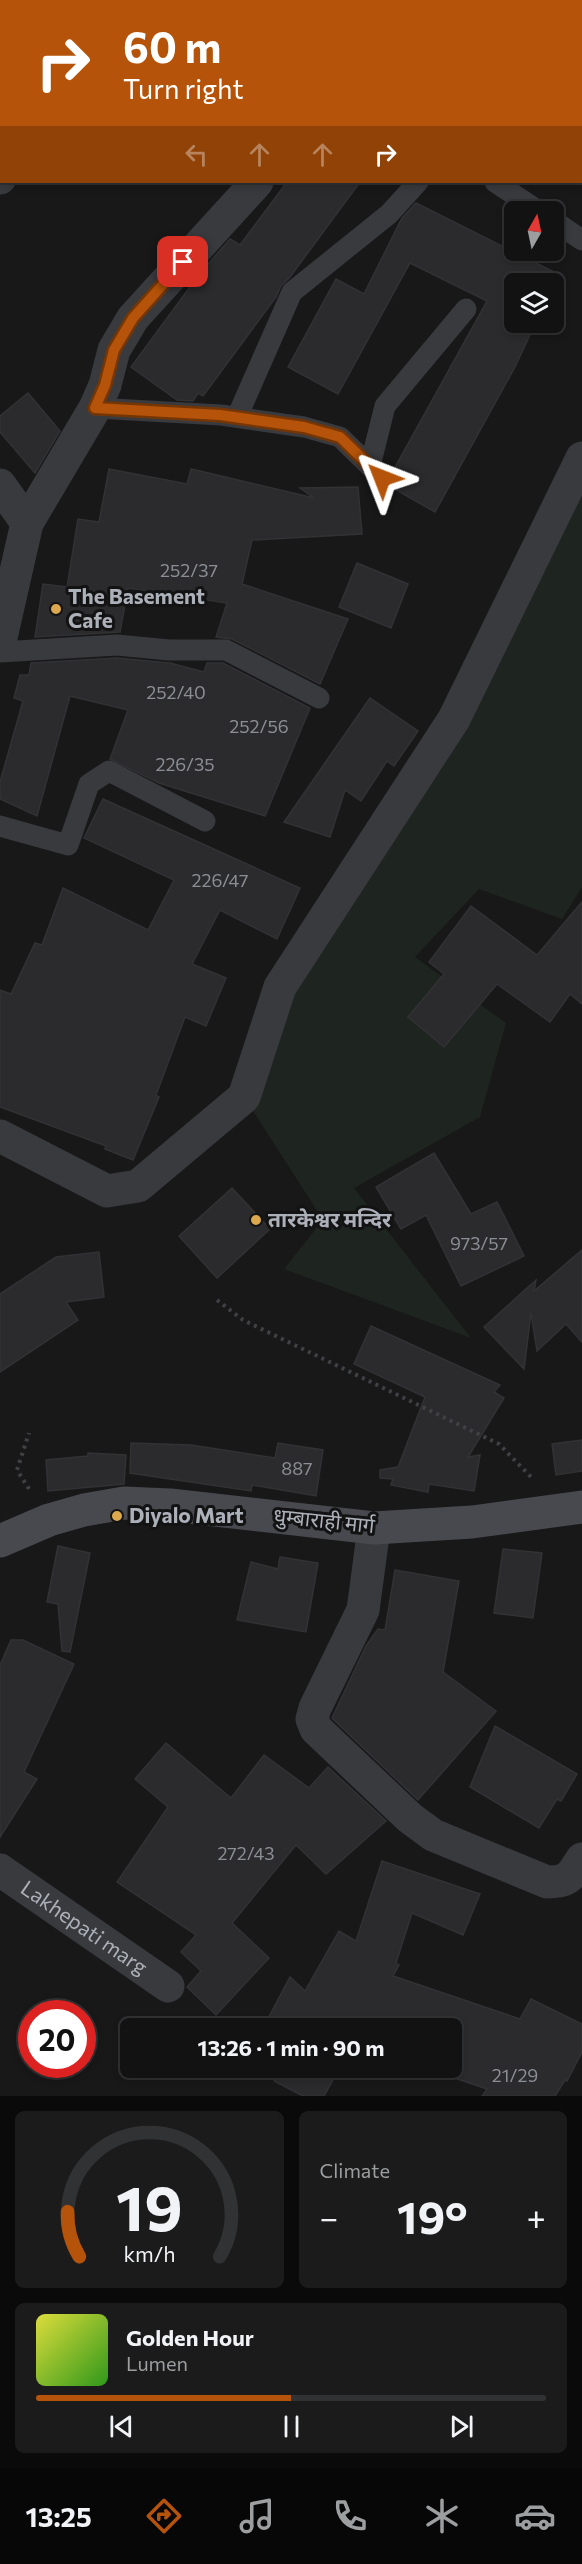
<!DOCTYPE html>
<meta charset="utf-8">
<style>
:root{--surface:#121213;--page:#1b1b1c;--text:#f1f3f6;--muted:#9c9ea0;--line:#313233;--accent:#b45309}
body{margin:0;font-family:Commissioner,"Noto Sans Devanagari",sans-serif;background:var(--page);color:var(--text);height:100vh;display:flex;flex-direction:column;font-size:22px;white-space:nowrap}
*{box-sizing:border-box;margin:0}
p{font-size:20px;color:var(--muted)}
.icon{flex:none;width:33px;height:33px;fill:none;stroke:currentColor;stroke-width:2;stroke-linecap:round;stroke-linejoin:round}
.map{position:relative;height:2096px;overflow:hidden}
.sheet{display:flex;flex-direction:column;gap:15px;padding:15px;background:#0a0a0a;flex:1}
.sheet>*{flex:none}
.hud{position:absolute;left:0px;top:0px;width:582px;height:183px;box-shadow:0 3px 9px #0003,0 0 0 2px var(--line);background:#b45309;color:#fff;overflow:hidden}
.needle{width:39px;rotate:9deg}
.buttons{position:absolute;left:504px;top:201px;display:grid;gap:12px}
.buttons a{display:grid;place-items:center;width:60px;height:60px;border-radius:9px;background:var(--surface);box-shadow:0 3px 9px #0003,0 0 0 2px var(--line);font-size:30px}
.speed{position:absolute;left:18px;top:2000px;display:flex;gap:12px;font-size:30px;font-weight:700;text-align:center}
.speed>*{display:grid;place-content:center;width:78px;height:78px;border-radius:50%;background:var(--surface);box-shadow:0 3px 9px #0003,0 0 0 2px var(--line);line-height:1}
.speed .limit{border:9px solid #d22;background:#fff;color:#111}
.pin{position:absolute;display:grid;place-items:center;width:51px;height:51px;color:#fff;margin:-26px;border-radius:12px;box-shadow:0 3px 9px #0006}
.me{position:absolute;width:66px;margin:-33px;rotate:315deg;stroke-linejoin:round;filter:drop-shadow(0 0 4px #0008)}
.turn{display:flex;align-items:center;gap:21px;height:126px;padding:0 24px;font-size:27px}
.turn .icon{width:78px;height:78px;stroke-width:2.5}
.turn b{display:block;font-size:42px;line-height:51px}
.lanes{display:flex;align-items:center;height:57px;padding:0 24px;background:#0003;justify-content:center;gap:30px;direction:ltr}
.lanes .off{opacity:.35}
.big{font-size:45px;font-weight:700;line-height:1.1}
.sheet .card{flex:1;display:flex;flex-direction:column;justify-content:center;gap:9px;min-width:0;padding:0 21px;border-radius:9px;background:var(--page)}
.sheet .dial{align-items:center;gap:0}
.dial svg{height:156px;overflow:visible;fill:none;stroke:var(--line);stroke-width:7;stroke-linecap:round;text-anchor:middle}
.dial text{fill:var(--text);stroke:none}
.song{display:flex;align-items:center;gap:18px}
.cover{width:72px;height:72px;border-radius:9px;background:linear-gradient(135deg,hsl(60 70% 55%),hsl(110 70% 35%))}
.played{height:6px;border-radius:3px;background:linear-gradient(90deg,var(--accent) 50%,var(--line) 50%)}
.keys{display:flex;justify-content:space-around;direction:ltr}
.heat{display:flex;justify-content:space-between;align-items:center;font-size:33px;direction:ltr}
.sheet .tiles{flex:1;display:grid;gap:15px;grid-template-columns:1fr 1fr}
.card:last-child{grid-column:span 2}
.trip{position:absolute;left:120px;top:2018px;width:342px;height:60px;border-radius:9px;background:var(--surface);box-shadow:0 3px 9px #0003,0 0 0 2px var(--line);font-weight:700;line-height:60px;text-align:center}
.tab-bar{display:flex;height:96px;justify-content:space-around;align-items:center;background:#070708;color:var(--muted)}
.tab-bar .icon{width:42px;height:42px}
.tab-bar .selected{color:var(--accent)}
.tab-bar b{font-size:27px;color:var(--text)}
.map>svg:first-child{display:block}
.green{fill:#1e241f}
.building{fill:#2b2b2d;stroke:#323235;stroke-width:1.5}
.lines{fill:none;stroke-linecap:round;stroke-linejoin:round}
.path{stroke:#3f4145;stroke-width:4;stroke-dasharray:3 4.5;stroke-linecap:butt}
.lane{stroke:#393a3e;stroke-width:21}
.street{stroke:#393a3e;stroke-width:33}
.secondary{stroke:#48494e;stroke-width:33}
.route-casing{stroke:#753606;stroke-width:15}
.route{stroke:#b45309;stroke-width:10}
.poi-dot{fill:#dca84d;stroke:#131314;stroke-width:2}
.labels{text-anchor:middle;stroke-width:6;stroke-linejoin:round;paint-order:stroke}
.number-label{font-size:18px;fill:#8b8e94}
.poi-label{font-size:21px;font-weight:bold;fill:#acb0b8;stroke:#131314;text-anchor:start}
.street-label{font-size:21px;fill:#acb0b8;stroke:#131314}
</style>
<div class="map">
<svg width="582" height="2096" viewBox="0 0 582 2096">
<rect width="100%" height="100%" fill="#181819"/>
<!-- green -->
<path class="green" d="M582,474V887L562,919L479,889L415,957L506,1023L480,1117L354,1188L471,1338L284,1269L323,1220L244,1097L275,1002Z"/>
<!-- building -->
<g class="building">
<path d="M287,182H360L290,277L281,286L276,297L203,396L198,393L193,401L177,400L131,367L201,272L230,239L240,245Z"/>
<path d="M416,203L560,275L554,287V284H514V322H536L515,367L435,512L391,487L394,481L393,471L487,301L410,263L338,394L288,367L336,279L364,294L402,218Z"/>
<path d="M28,393L60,431L35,473L0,432V416Z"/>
<path d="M109,469L187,484L191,469L314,498L300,488L358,487L362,534L252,540L242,584L348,619L320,684L232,639L216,637L227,603L128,588L120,632L35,637L43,584L67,587L78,519L99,522Z"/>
<path d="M357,563L408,584L391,628L339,607Z"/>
<path d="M117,658L170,663L204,672L207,663H223L310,708L265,816L159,783L110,759L128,710L70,696L37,816L0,799V782L23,701L14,698L20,675H29L31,663Z"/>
<path d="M370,698L418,731L394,766L387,761L361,801L345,790L330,837L284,822Z"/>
<path d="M103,799L300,888L277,939L220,910L192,964L226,978L206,1026L185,1017L156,1095L159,1097L133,1160L105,1149L106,1146L0,1107V990L11,994L35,943L42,945L63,888L148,930L174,880L84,838Z"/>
<path d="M582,902V1004L570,994L550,1022L497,984L444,1047L408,1017L444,974L429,962L471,906L537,955Z"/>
<path d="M434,1153L471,1214L497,1202L524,1256L461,1286L426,1215L401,1229L376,1187Z"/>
<path d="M232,1188L270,1229L217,1278L179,1236Z"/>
<path d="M582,1250V1342L566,1324L537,1351L531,1313L524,1369L484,1327L536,1280L534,1291Z"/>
<path d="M99,1252L104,1297L66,1302L78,1320L0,1372V1294L56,1257Z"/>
<path d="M371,1326L500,1385L494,1392L504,1398L468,1457L480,1455L474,1491L429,1484L428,1492L391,1485L393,1479L380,1478V1470L398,1467L425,1397L354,1364Z"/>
<path d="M582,1440V1471L556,1475L552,1444Z"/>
<path d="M131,1443L191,1445L275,1458L278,1443L323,1450L316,1496L252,1485L251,1491L130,1473Z"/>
<path d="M88,1453L126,1455L124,1484L48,1491L46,1460L88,1456Z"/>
<path d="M58,1546L90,1553L70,1652L62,1651L58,1604L47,1602Z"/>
<path d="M503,1549L542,1553L533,1618L494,1613Z"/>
<path d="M280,1557L318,1563L306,1632L237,1620L251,1562L278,1569Z"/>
<path d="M395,1570L459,1581L443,1672L496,1711L418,1800L332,1718L366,1646L378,1629L385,1630Z"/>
<path d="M11,1640H23L74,1664L24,1772L37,1779L0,1837V1665Z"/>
<path d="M495,1726L577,1774L561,1801L557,1799L539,1828L470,1787Z"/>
<path d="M166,1743L231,1798L264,1755L309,1788L328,1767L386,1821L326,1874L296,1845L232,1923L269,1958L216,2015L187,1987L201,1971L181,1952L196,1935L117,1882L168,1807L135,1779Z"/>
<path d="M382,1861L480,1894L463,1935L412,1913L396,1963L399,1965L393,1976L520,2019L531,1999L582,2024V2052L567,2081L565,2080L555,2096H482L487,2089L422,2067H452V2028H263L290,1977L305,1991L339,1931L356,1941Z"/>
<path d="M282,2067H340L324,2096H303L274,2081Z"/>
</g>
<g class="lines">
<!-- path -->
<g class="path">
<path d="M217,1300L243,1320L499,1444L531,1477"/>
<path d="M29,1489L17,1470L29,1433"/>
</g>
<!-- lane -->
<g class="lane">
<path d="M495,182L540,212"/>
<path d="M554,221L582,240"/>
<path d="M95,408L221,415L304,427L340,437L382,478"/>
<path d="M237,417L292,292L389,214L418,182"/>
<path d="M370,466L385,406L466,309"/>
<path d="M0,652L117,645L169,650H226L319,698"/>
<path d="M0,826L68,845L89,784L109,771L205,821"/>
</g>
<!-- street -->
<g class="street">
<path d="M421,2L423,0"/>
<path d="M0,110L2,114"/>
<path d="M0,178L2,170"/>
<path d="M0,485L27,523"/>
<path d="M0,642L27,523L95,408L105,385L114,350L133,318L257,182"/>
<path d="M0,1136L107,1191L138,1186L244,1097L280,987L454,719L582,458"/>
<path d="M374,1528L363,1610L315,1708L312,1719L316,1729L410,1818L433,1835L547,1882C569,1882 570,1877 582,1859"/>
<path id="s1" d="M0,1870L168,1986"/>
</g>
<!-- secondary -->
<path class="secondary" d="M0,1541L49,1520L84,1510L124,1503L170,1505L374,1528L472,1522L582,1507"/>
</g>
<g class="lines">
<defs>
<path id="route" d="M183,262L133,318L114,350L105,385L95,408L220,415L304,427L340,437L382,478"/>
</defs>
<!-- route casing -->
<use href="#route" class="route-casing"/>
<!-- route -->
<use href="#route" class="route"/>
</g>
<!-- markers -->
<g class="poi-dot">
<circle cx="56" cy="609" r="6"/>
<circle cx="256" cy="1220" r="6"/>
<circle cx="117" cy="1516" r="6"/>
</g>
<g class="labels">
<!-- number labels -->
<g class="number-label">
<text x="189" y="577">252/37</text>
<text x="176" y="699">252/40</text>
<text x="259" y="733">252/56</text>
<text x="185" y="771">226/35</text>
<text x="220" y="887">226/47</text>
<text x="479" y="1250">973/57</text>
<text x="297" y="1475">887</text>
<text x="246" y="1860">272/43</text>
<text x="515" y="2082">21/29</text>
</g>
<!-- poi labels -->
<g class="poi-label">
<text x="68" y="604">The Basement<tspan x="68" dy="24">Cafe</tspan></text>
<text x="268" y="1227">तारकेश्वर मन्दिर</text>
<text x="129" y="1523">Diyalo Mart</text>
</g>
<!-- street labels -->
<g class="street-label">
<text transform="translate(324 1521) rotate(6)" y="7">धुम्बाराही मार्ग</text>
<text dy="7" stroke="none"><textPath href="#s1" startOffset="102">Lakhepati marg</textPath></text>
</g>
</g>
</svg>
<div class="buttons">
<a><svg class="needle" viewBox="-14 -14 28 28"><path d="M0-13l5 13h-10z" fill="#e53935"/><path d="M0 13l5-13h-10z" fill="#9c9ea0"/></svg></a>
<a><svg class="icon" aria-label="layers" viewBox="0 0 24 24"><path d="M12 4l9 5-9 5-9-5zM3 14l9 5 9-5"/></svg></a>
</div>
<div class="speed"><div class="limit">20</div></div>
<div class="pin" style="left:183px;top:262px;background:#d93025"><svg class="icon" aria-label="arrive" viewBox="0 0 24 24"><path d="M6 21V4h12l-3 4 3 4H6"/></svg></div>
<svg class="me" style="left:382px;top:478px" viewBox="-20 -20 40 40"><path d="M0-17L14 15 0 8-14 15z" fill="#b45309" stroke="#fff" stroke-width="4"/></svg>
<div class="trip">13:26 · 1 min · 90 m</div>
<div class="hud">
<div class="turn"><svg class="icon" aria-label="right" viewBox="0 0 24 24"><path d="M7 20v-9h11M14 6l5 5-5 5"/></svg><div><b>60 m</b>Turn right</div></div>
<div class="lanes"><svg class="icon off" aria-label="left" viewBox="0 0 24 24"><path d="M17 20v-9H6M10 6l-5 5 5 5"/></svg><svg class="icon off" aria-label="ahead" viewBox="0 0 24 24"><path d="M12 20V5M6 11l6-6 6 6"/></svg><svg class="icon off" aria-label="ahead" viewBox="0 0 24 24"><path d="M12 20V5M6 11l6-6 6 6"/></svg><svg class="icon" aria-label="right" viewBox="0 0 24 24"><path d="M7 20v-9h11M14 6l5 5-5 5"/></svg></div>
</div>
</div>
<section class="sheet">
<div class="tiles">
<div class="card dial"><svg viewBox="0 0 100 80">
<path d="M14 69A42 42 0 1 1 86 69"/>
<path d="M14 69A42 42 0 0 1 8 46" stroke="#b45309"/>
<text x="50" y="56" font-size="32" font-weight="700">19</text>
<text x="50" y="72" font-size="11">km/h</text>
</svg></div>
<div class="card"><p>Climate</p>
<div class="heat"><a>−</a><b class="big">19°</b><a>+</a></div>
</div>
<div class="card">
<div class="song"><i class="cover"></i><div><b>Golden Hour</b><p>Lumen</p></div></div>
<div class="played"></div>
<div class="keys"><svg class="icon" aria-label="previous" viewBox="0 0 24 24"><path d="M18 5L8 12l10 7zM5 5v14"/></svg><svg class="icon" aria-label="pause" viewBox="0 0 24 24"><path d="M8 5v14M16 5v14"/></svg><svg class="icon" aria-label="next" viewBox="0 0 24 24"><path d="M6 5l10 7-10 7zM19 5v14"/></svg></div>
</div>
</div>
</section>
<nav class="tab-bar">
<b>13:25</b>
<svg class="icon selected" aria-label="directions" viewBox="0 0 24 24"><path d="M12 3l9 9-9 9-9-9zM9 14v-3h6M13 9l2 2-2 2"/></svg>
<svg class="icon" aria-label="music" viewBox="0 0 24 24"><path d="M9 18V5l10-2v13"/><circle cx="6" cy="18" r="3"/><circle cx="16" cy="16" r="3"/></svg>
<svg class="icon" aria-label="phone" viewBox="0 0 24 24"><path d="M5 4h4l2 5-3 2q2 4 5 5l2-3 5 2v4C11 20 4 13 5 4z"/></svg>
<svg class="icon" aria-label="climate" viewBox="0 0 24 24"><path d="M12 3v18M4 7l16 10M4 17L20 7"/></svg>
<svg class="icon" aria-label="car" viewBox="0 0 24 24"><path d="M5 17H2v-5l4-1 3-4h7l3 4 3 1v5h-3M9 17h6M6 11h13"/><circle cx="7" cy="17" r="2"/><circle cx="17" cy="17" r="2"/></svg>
</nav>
